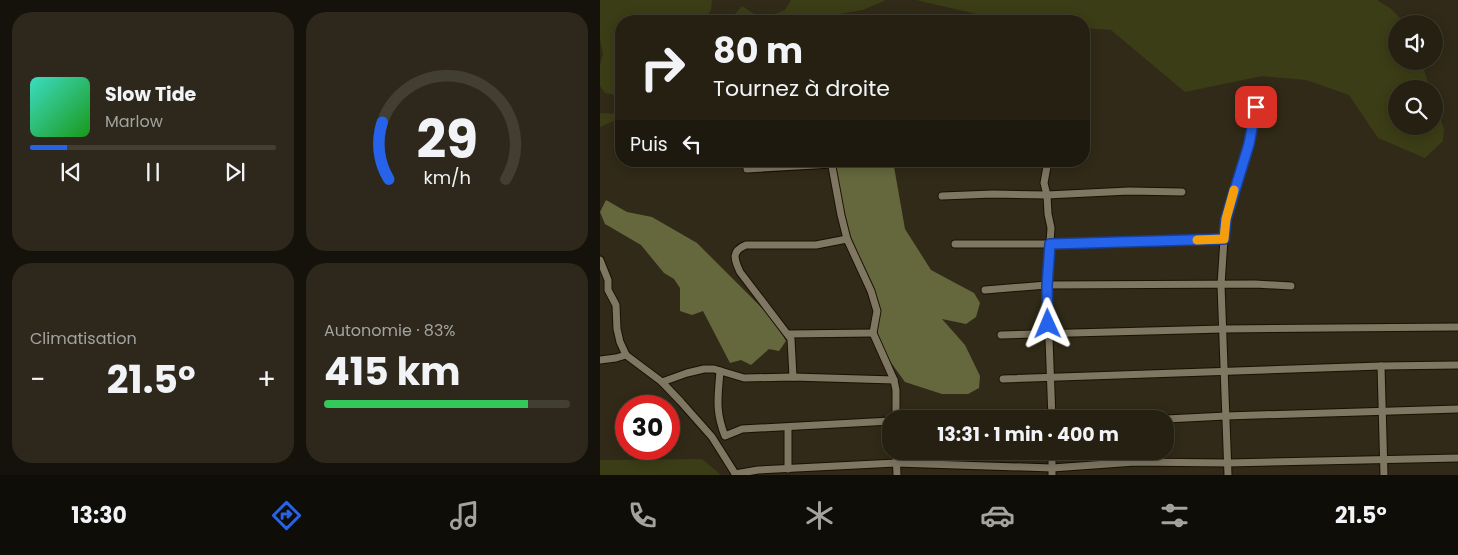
<!DOCTYPE html>
<html lang="fr">
<meta charset="utf-8">
<style>
:root{--surface:#252012;--page:#2d281b;--text:#f1f3f6;--muted:#a3a39f;--line:#423e32;--accent:#2563eb}
body{margin:0;font-family:Poppins,sans-serif;background:var(--page);color:var(--text);height:100vh;display:flex;flex-direction:column;font-size:19px;white-space:nowrap}
*{box-sizing:border-box;margin:0}
p{font-size:16px;color:var(--muted)}
.icon{flex:none;width:28px;height:28px;fill:none;stroke:currentColor;stroke-width:2;stroke-linecap:round;stroke-linejoin:round}
.map{position:relative;flex:1;overflow:hidden}
.side{display:flex;flex-direction:column;gap:12px;padding:12px;background:#14120a;width:600px}
.side>*{flex:none}
.guide{position:absolute;left:15px;top:15px;width:475px;height:152px;border-radius:20px;box-shadow:0 2px 12px #0003,0 0 0 1px var(--line);background:#252012;color:var(--text);overflow:hidden}
.fabs{position:absolute;left:788px;top:15px;display:grid;gap:10px}
.fabs a{display:grid;place-items:center;width:55px;height:55px;border-radius:50%;background:var(--surface);box-shadow:0 2px 12px #0003,0 0 0 1px var(--line);font-size:25px}
.speed{position:absolute;left:15px;top:395px;display:flex;gap:10px;font-size:25px;font-weight:700;text-align:center}
.speed>*{display:grid;place-content:center;width:65px;height:65px;border-radius:50%;background:var(--surface);box-shadow:0 2px 12px #0003,0 0 0 1px var(--line);line-height:1}
.speed .limit{border:8px solid #d22;background:#fff;color:#111}
.pin{position:absolute;display:grid;place-items:center;width:42px;height:42px;color:#fff;margin:-21px;border-radius:10px;box-shadow:0 2px 8px #0006}
.me{position:absolute;width:55px;margin:-28px;rotate:359deg;stroke-linejoin:round;filter:drop-shadow(0 0 4px #0008)}
.turn{display:flex;align-items:center;gap:18px;height:105px;padding:0 15px;font-size:22px}
.turn .icon{width:65px;height:65px;stroke-width:2.5}
.turn b{display:block;font-size:35px;line-height:42px}
.then{display:flex;align-items:center;height:48px;padding:0 15px;background:#0003;gap:10px;font-size:19px}
.big{font-size:38px;font-weight:700;line-height:1.1}
.side .tile{flex:1;display:flex;flex-direction:column;justify-content:center;gap:8px;min-width:0;padding:0 18px;border-radius:20px;background:var(--page)}
.side .dial{align-items:center;gap:0}
.dial svg{height:130px;overflow:visible;fill:none;stroke:var(--line);stroke-width:7;stroke-linecap:round;text-anchor:middle}
.dial text{fill:var(--text);stroke:none}
.song{display:flex;align-items:center;gap:15px}
.cover{width:60px;height:60px;border-radius:8px;background:linear-gradient(135deg,hsl(170 70% 55%),hsl(120 70% 35%))}
.played{height:5px;border-radius:2px;background:linear-gradient(90deg,var(--accent) 15%,var(--line) 15%)}
.keys{display:flex;justify-content:space-around;direction:ltr}
.heat{display:flex;justify-content:space-between;align-items:center;font-size:28px;direction:ltr}
.charge{height:8px;border-radius:4px;background:linear-gradient(90deg,#34c759 83%,var(--line) 0)}
.side .tiles{flex:1;display:grid;gap:12px;grid-template-columns:repeat(2,1fr)}
.trip{position:absolute;left:282px;top:410px;width:292px;height:50px;border-radius:20px;background:var(--surface);box-shadow:0 2px 12px #0003,0 0 0 1px var(--line);font-weight:700;line-height:50px;text-align:center}
.menu{display:flex;height:80px;justify-content:space-around;align-items:center;background:#0f0d07;color:var(--muted)}
.menu .icon{width:35px;height:35px}
.menu .selected{color:var(--accent)}
.menu b{font-size:22px;color:var(--text)}
main{display:flex;flex:1;min-height:0}
.map>svg:first-child{display:block}
.green{fill:#3b3d16}
.forest{fill:#65683d}
.lines{fill:none;stroke-linecap:round;stroke-linejoin:round}
.street-casing{stroke:#191203;stroke-width:9}
.street{stroke:#7f7762;stroke-width:7}
.route-casing{stroke:#184099;stroke-width:12}
.route{stroke:#2563eb;stroke-width:9}
.slow{stroke:#f59e0b;stroke-width:9}
</style>
<main>
<section class="side">
<div class="tiles">
<div class="tile">
<div class="song"><i class="cover"></i><div><b>Slow Tide</b><p>Marlow</p></div></div>
<div class="played"></div>
<div class="keys"><svg class="icon" aria-label="previous" viewBox="0 0 24 24"><path d="M18 5L8 12l10 7zM5 5v14"/></svg><svg class="icon" aria-label="pause" viewBox="0 0 24 24"><path d="M8 5v14M16 5v14"/></svg><svg class="icon" aria-label="next" viewBox="0 0 24 24"><path d="M6 5l10 7-10 7zM19 5v14"/></svg></div>
</div>
<div class="tile dial"><svg viewBox="0 0 100 80">
<path d="M14 69A42 42 0 1 1 86 69"/>
<path d="M14 69A42 42 0 0 1 10 34" stroke="#2563eb"/>
<text x="50" y="56" font-size="32" font-weight="700">29</text>
<text x="50" y="72" font-size="11">km/h</text>
</svg></div>
<div class="tile"><p>Climatisation</p>
<div class="heat"><a>−</a><b class="big">21.5°</b><a>+</a></div>
</div>
<div class="tile"><p>Autonomie · 83%</p><b class="big">415 km</b><div class="charge"></div></div>
</div>
</section>
<div class="map">
<svg width="858" height="475" viewBox="0 0 858 475">
<rect width="100%" height="100%" fill="#312a18"/>
<!-- green -->
<g class="green">
<path d="M0,0H112L111,10L103,21H21V95L20,96L5,93L0,86V65L3,54L0,39Z"/>
<path d="M191,0H286L263,10L199,21H129L142,6L162,19L185,10Z"/>
<path d="M316,0H777L790,8L806,24H796V61H821L830,89H796V126H834V99L844,129L843,141L825,158L778,138L749,95L706,80L662,76L585,92L511,30L484,28V21H418L398,19Z"/>
<path d="M21,112V118L0,127V113L16,114Z"/>
<path d="M102,459L121,475H0V460Z"/>
</g>
<!-- forest -->
<g class="forest">
<path d="M234,161H293L305,229L331,270L374,293L380,303L376,317L366,324L342,319L365,345L380,376L379,388L368,394H342L305,382L284,353L276,330L269,284L249,237Z"/>
<path d="M6,200L27,212L52,217L97,243L174,320L186,341L179,351L169,349L151,365L141,360L130,363L103,311L92,315L80,311V288L74,279L64,273L41,245L5,224L0,212Z"/>
</g>
<g class="lines">
<defs>
<g id="street">
<path d="M231,161L241,215L247,239L271,291L277,311L273,333L294,380L296,390V419"/>
<path d="M448,161L444,183L447,195L448,214L451,228L447,285L452,419"/>
<path d="M147,169L232,164"/>
<path d="M342,196L393,194L447,195L529,191L582,192"/>
<path d="M355,244H450L624,239"/>
<path d="M0,260L8,280V290L16,305L17,329L20,342L26,355L62,382L81,402L112,437L136,475"/>
<path d="M385,290L447,285L655,284L691,286"/>
<path d="M188,334L273,333"/>
<path d="M401,335L623,329L858,327"/>
<path d="M0,360L16,358L26,355"/>
<path d="M781,366L784,475"/>
<path d="M120,371C118,397 115,411 125,436L142,429L291,421"/>
<path d="M193,377L191,339L140,272C134,259 131,251 146,245H216L247,239"/>
<path d="M403,379L781,366L858,365"/>
<path d="M62,382L87,373L104,369H114L144,378L193,377L294,380"/>
<path d="M566,419L626,416L858,409"/>
<path d="M188,427V469"/>
<path d="M296,451L297,475"/>
<path d="M452,451V475"/>
<path d="M135,474L158,470L296,463L452,468L535,462L628,463L858,458"/>
<path d="M628,475L621,285L624,239L626,219L649,144L656,107"/>
</g>
</defs>
<!-- street casing -->
<use href="#street" class="street-casing"/>
<!-- street -->
<use href="#street" class="street"/>
</g>
<g class="lines">
<defs>
<path id="route" d="M448,324L447,286L450,244L624,239L626,219L649,144L656,107"/>
</defs>
<!-- route casing -->
<use href="#route" class="route-casing"/>
<!-- route -->
<use href="#route" class="route"/>
<!-- slow -->
<path class="slow" d="M597,240L624,239L626,219L634,190"/>
</g>
</svg>
<div class="fabs">
<a><svg class="icon" aria-label="sound" viewBox="0 0 24 24"><path d="M4 9h4l5-4v14l-5-4H4zM17 9q2 3 0 6"/></svg></a>
<a><svg class="icon" aria-label="search" viewBox="0 0 24 24"><circle cx="10" cy="10" r="6"/><path d="M15 15l6 6"/></svg></a>
</div>
<div class="speed"><div class="limit">30</div></div>
<div class="pin" style="left:656px;top:107px;background:#d93025"><svg class="icon" aria-label="arrive" viewBox="0 0 24 24"><path d="M6 21V4h12l-3 4 3 4H6"/></svg></div>
<svg class="me" style="left:448px;top:324px" viewBox="-20 -20 40 40"><path d="M0-17L14 15 0 8-14 15z" fill="#2563eb" stroke="#fff" stroke-width="4"/></svg>
<div class="trip">13:31 · 1 min · 400 m</div>
<div class="guide">
<div class="turn"><svg class="icon" aria-label="right" viewBox="0 0 24 24"><path d="M7 20v-9h11M14 6l5 5-5 5"/></svg><div><b>80 m</b>Tournez à droite</div></div>
<div class="then">Puis<svg class="icon" aria-label="left" viewBox="0 0 24 24"><path d="M17 20v-9H6M10 6l-5 5 5 5"/></svg></div>
</div>
</div>
</main>
<nav class="menu">
<b>13:30</b>
<svg class="icon selected" aria-label="directions" viewBox="0 0 24 24"><path d="M12 3l9 9-9 9-9-9zM9 14v-3h6M13 9l2 2-2 2"/></svg>
<svg class="icon" aria-label="music" viewBox="0 0 24 24"><path d="M9 18V5l10-2v13"/><circle cx="6" cy="18" r="3"/><circle cx="16" cy="16" r="3"/></svg>
<svg class="icon" aria-label="phone" viewBox="0 0 24 24"><path d="M5 4h4l2 5-3 2q2 4 5 5l2-3 5 2v4C11 20 4 13 5 4z"/></svg>
<svg class="icon" aria-label="climate" viewBox="0 0 24 24"><path d="M12 3v18M4 7l16 10M4 17L20 7"/></svg>
<svg class="icon" aria-label="car" viewBox="0 0 24 24"><path d="M5 17H2v-5l4-1 3-4h7l3 4 3 1v5h-3M9 17h6M6 11h13"/><circle cx="7" cy="17" r="2"/><circle cx="17" cy="17" r="2"/></svg>
<svg class="icon" aria-label="filters" viewBox="0 0 24 24"><path d="M4 7h16M4 17h16"/><circle cx="9" cy="7" r="2"/><circle cx="15" cy="17" r="2"/></svg>
<b>21.5°</b>
</nav>
